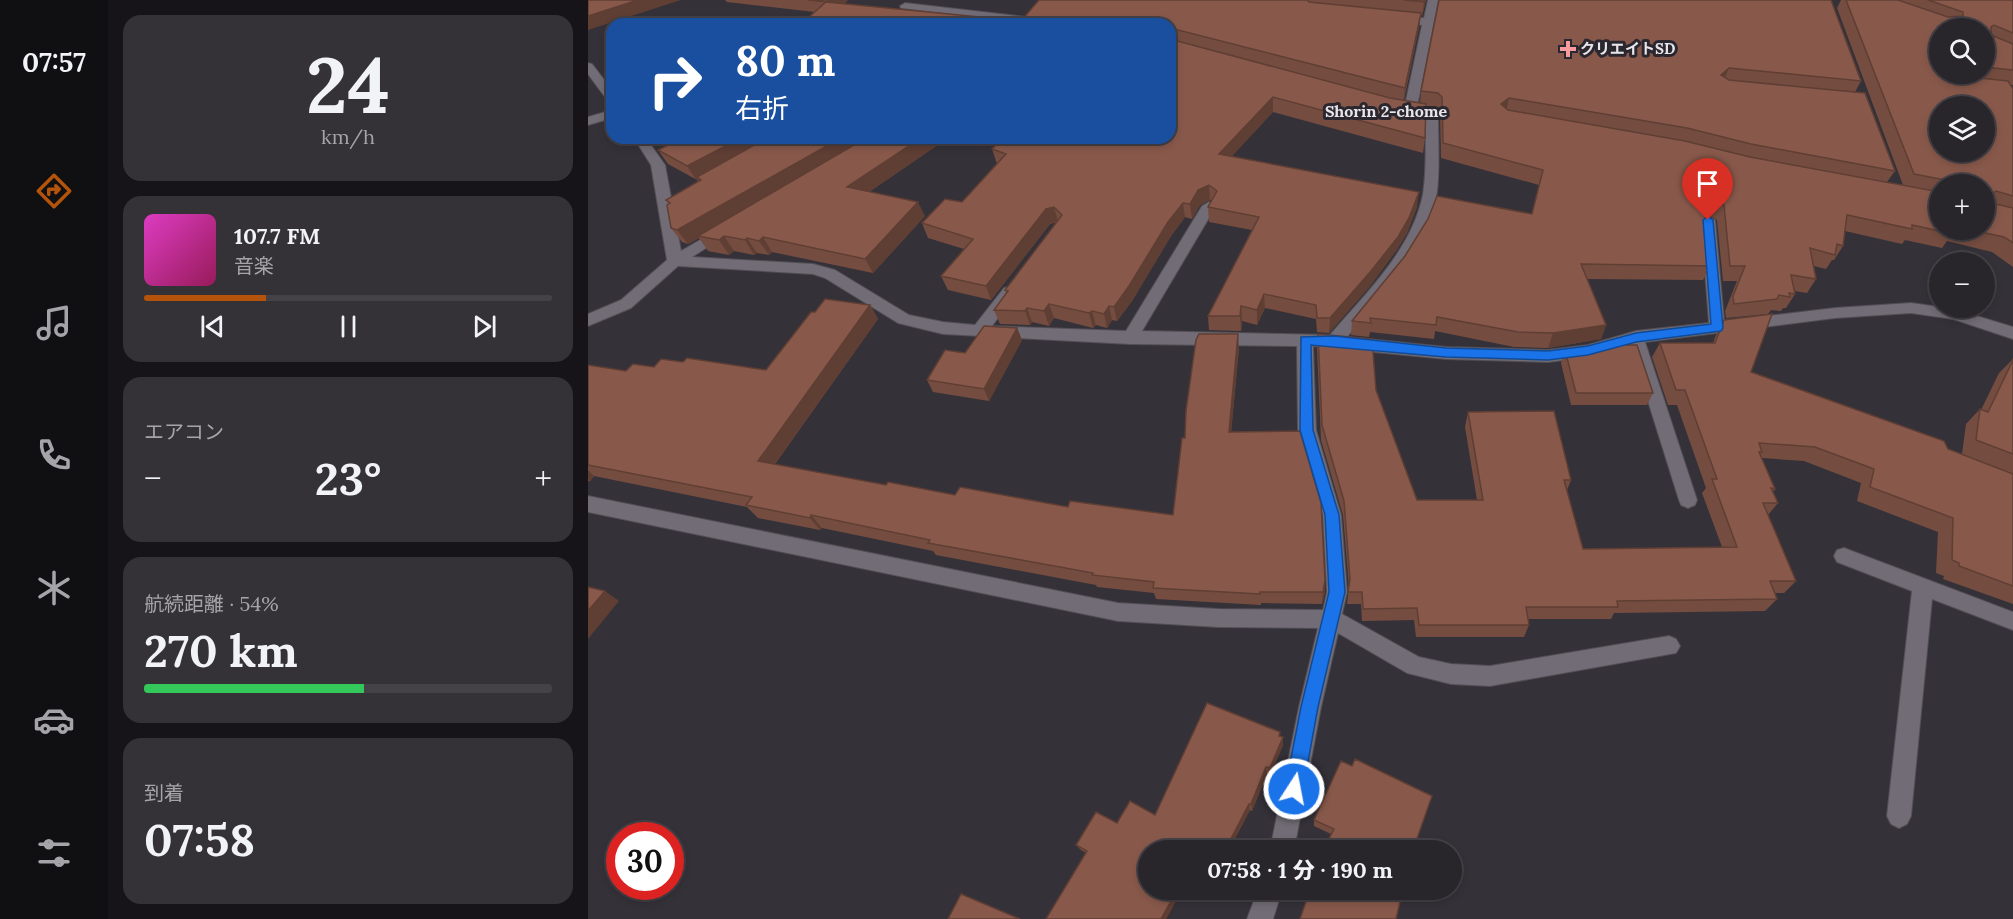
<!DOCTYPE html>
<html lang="ja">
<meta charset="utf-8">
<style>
:root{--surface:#28252b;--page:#343137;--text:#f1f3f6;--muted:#a5a5a9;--line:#444247;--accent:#b45309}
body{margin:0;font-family:Lora,"Noto Sans JP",serif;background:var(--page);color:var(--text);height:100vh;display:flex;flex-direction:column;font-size:22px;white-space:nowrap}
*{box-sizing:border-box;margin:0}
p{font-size:20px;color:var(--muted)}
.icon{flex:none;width:33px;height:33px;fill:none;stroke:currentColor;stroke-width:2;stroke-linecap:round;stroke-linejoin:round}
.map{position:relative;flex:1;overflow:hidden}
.sheet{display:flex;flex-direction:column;gap:15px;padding:15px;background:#161418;width:480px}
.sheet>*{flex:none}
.banner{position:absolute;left:18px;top:18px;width:570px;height:126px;border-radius:18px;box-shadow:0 3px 9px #0003,0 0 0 2px var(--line);background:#1a4fa0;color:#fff;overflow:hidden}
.fabs{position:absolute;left:1341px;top:18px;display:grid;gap:12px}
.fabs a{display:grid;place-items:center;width:66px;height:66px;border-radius:50%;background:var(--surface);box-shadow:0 3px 9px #0003,0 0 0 2px var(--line);font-size:30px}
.speed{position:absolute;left:18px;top:822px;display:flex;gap:12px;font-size:30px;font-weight:700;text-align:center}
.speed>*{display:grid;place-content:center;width:78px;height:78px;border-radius:50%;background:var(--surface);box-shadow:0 3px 9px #0003,0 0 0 2px var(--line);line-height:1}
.speed .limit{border:9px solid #d22;background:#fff;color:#111}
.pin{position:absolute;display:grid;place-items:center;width:51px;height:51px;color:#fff;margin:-62px -26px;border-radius:50% 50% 50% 0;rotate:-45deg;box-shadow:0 0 6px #0007}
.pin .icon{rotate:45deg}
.me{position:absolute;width:66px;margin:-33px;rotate:11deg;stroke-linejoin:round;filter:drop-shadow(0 0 4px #0008)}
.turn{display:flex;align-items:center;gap:21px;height:126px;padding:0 30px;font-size:27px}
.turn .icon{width:78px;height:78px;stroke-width:2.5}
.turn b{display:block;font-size:42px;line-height:51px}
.big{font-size:45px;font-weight:800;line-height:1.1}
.sheet .card{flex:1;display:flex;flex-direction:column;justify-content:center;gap:9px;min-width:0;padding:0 21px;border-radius:18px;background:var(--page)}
.sheet .dial{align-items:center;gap:0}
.dial b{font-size:78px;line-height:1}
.song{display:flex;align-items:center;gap:18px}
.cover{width:72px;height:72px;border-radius:9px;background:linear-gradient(135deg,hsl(310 70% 55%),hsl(330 70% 35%))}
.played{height:6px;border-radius:3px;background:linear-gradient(90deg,var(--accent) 30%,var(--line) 30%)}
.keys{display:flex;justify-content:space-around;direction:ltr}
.heat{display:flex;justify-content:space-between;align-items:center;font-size:33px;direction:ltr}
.charge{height:9px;border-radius:4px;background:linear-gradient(90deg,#34c759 54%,var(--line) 0)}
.trip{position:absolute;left:550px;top:840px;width:324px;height:60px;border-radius:30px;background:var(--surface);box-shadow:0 3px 9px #0003,0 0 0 2px var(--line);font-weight:800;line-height:60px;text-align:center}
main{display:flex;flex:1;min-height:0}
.menu{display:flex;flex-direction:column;width:108px;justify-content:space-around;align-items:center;background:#100f11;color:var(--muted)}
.menu .icon{width:42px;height:42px}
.menu .active{color:var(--accent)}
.menu b{font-size:27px;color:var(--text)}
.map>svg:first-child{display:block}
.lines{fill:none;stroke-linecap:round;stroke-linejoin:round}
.minor-casing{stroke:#524e55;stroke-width:2}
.minor{fill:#716c75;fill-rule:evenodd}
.wall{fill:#754d40;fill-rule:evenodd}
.shaded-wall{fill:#5f3e34}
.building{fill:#88594b;stroke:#5f3e34;stroke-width:1.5;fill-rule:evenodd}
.route{fill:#1a73e8;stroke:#114b97;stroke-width:1.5}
.poi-dot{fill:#f59b9d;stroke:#2b272f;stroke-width:2}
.labels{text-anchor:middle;stroke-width:6;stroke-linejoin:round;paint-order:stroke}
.far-poi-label{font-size:15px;font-weight:bold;fill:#e9e6eb;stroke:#2b272f;text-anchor:start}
.far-neighbourhood-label{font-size:16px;font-weight:bold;fill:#e9e6eb;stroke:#2b272f}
</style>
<main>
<nav class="menu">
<b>07:57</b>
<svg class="icon active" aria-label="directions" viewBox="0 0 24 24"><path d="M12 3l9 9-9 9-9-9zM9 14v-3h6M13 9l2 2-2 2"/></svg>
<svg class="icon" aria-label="music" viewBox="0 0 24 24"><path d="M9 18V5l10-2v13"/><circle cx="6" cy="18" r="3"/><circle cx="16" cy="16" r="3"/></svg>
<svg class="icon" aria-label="phone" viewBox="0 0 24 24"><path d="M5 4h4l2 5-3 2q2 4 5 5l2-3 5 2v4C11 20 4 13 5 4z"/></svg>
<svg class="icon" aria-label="climate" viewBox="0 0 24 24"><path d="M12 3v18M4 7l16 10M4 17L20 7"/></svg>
<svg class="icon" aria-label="car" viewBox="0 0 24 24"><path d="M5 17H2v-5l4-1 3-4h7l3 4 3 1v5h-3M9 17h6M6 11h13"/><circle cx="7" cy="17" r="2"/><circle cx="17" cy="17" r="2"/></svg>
<svg class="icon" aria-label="filters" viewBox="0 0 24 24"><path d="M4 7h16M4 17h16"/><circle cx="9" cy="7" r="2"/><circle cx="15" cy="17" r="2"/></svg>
</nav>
<section class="sheet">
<div class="card dial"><b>24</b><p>km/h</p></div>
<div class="card">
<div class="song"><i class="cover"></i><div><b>107.7 FM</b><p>音楽</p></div></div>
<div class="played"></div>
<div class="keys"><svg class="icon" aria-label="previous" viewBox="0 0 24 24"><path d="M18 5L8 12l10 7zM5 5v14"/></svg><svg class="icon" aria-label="pause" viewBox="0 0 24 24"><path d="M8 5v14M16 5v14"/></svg><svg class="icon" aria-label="next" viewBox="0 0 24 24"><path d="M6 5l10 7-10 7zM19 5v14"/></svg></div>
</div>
<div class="card"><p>エアコン</p>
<div class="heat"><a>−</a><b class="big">23°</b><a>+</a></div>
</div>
<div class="card"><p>航続距離 · 54%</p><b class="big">270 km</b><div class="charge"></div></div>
<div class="card"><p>到着</p><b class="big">07:58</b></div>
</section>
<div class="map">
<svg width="1425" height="919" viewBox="0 0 1425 919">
<rect width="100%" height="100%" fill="#353139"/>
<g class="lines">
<defs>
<g id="minor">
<path d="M840,0H850L829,107L848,110L850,113C850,139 852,166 849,192C840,248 793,294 759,337L858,347L960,350L1000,345L1048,331L1121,323L1113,220L1120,216L1127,220L1136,321L1247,308L1323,303L1366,309L1425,327V339L1365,319L1323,313L1247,318L1057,342L1109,500L1107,505L1100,508L1093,505L1091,500L1042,344L1000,357L960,362L858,359L725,346L728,430L753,515L759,592L754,614L831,657L863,664L902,666L1081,636L1088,639L1092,646L1088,653L902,686L863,684L819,673L750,633L733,707L706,850H682L711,707L730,628L630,627L530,621L0,512V496L530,603L630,609L735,610L739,592L735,515L710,430L709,346L542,344L355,334L310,323L237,278L225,274L90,266L43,308L0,326V314L33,300L79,260L63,165L46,138H58L77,165L93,251L131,229L136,227L143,232L104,257L225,264L247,270L321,315L355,322L387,325L416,288L421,287L429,292L404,326L538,331L614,206L621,202L628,206L554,331L742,335C777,294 824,250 835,194C839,168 837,142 838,116L809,111L807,108L809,105H817L834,25L809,22L804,19L809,16L836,18Z"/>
<path d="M317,3L438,17L443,20L438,23L313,8L312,6Z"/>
<path d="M0,63L4,64L24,90V102L20,101L0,74Z"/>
<path d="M24,110V118L0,125V117Z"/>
<path d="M1256,548L1425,612V630L1344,599L1323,816L1319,824L1311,828L1303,824L1299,816L1324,591L1249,562L1246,556L1249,550Z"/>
<path d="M670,890H694L685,919H659Z"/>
</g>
</defs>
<!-- minor casing -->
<use href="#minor" class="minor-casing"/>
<!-- minor -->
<use href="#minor" class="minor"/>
</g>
<!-- wall -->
<g class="wall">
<path d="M137,0H260L256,4L433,21L451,0H838L834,16L833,15L831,27L816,100L832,103L833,91L851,0L1273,81L1267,92L1307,171L1299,182L1315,185L1249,8L1253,0H1425V85H1422L1425,89V267L1404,252L1359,241L1354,248L1317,240L1314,244L1257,231L1255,246L1246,260H1244L1238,269L1226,266L1228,279L1219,293L1206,291L1207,294L1198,308H1195L1193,311L1183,310L1180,314L1138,318L1137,311L1149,281H1135L1129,220L1119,214L1123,266L1115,280L999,279L1018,325L1013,339L960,348L926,347L847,331L846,339L782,332L781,337L763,335L764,321L944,213L951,185L853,158L852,112L848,108L837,106V138L835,153L685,112L643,157L829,207L819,233L808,251L782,286L741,333L729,332L728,319L677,308L669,325L654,321L653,331L621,330L620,316L664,230L621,222L620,207L623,201L622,200L612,205L604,219L597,217L583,236L544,301L529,321L524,320L519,328L508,325L505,328L466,318L461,326L444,322L442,325L412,324L406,310L418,293L417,290L469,222L462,224L403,300L360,290L353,276L376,249L340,238L334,223L374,202L409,164L404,149L582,138V24H213L227,12L139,2ZM1396,28V74H1352ZM1352,184H1396V230H1352Z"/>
<path d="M93,138H360L281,192L337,216L285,273L184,252L181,255L169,253L166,255L146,251L141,255L120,251L111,238L100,244L94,242L83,228L81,204L78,200L111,181L80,164L70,150Z"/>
<path d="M282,305L290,319L187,464L298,485L367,495L480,507L585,515L597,438L651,348L643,432L737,580V592L734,604L673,603V605L568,599L566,593L509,587L508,585L348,555L345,551L234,528L232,530L170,518L159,507L6,476L2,481H0V365L38,371L95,362L178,370L227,312Z"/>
<path d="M1136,320L1163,372L1374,454L1378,424L1392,409L1393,410L1411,373L1424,360L1425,358V604L1355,579L1356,576L1348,573L1350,532L1269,501L1273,483L1216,461L1174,458L1187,489L1185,492L1190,503L1180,515L1208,581L1196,593H1187L1189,599L1177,611L1026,613L1023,619H940L941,625L936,637H828L826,620L774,621L773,604H759L761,587L755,515L733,440L729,349L730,334L788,390L829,500H889L877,427L880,412L983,480L979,490L995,549L1134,547L1114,493L1118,488L1089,405H1080L1064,357L1072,343H1125L1128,335Z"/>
<path d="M429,328L434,340L401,401L345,392L339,380L377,353Z"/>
<path d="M977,350L1065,393L1059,405H983L973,363Z"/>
<path d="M693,737L695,745L682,775L679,774L664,811L662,810L641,850H561L594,890L578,919H458L498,853L493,850L488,845L529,823L567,815Z"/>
<path d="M726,820L825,850L743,834L726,826Z"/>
</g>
<!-- shaded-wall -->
<g class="shaded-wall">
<path d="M50,0H93L0,30V16Z"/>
<path d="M242,0H260L245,14L239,2Z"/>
<path d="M836,0H838L834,16L836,2Z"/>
<path d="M833,13L831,27L815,102L817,88Z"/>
<path d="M1141,68L1135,82L1133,75Z"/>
<path d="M685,97V112L632,169L631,154Z"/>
<path d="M921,98L918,113L913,104Z"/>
<path d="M153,138H189L109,177L110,180L109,181L99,166Z"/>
<path d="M253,138H285L110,236L111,238L100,244L89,230Z"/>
<path d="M333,138H360L266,202L259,187Z"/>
<path d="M621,185L622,200L612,205L604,219L602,204L610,190Z"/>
<path d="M831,192L829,207L819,233L808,251L782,286L741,333L742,318Z"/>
<path d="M1126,199L1119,214L1111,220L1117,206Z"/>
<path d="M330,202L337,216L285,273L277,259Z"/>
<path d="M595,203L597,217L583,236L544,301L529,321L526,307L580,222Z"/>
<path d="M466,207L470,221L462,224L403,300L398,286L458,209Z"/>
<path d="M136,236L146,251L141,255L131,240Z"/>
<path d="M175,237L184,252L181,255L171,241Z"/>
<path d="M159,238L169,253L166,255L157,240Z"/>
<path d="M676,294L677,308L669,325V310Z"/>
<path d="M461,304L466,318L461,326L456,311Z"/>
<path d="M282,305L290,319L180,473L170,461Z"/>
<path d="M521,306L524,320L519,328L516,314Z"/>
<path d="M653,306L654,321L653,331L652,316Z"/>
<path d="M439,308L444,322L442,325L437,311Z"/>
<path d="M504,311L508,325L505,328L501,313Z"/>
<path d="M1018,325L1013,339L960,348L965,333Z"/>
<path d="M429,328L434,340L401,401L396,389Z"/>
<path d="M650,334L651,348L642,445L641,432Z"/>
<path d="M0,470L6,476L2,481L0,479Z"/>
<path d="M223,515L234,528L232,530L222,518Z"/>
<path d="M737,580V592L734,604L735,592Z"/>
<path d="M17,591L31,601L0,639V611Z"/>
<path d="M695,737V745L682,775V768Z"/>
<path d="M678,767L679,774L664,811L663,804Z"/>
<path d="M661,804L662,810L641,850H637Z"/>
<path d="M613,844L615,850H610Z"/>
<path d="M589,890H594L578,919H573Z"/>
</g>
<!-- building -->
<g class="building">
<path d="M0,0H50L0,16Z"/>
<path d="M220,0H242L239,2Z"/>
<path d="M451,0H719L721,2L833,13L817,88L582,28V24H506V23L504,24H213L238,2L433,21Z"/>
<path d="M816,0H836V2Z"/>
<path d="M851,0H1243L1273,81L1141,68L1133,75L1141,80L1277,93L1307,171L1163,144L1099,128L921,98L913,104L920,110L1097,141L1162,157L1352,192V230H1364L1365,234L1324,225V229L1259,215L1255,246L1249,244L1247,255L1222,248L1228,279L1203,275L1207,294L1201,293L1202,297L1191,295L1189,299L1146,304L1145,296L1157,266H1142L1136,205L1126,199L1117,206L1123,266L993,264L1018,325L965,333L930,332L849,317L848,325L782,318L783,323L764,321L817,256L840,219L849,196L944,214L955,170L855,143L854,97L850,93L833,91Z"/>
<path d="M1258,0H1310L1360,17L1375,16V12L1340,0H1425V33L1406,25L1403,27V35L1425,44V70L1396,67V28H1352V74H1361L1363,75L1420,81L1425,89V196L1408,191L1405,193L1407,204L1425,208V243L1416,237L1383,230H1396V184H1363V181L1326,174ZM1352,106H1396V152H1352Z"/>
<path d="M582,39L802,98L838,104L837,138L685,97L631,154L831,192L821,218L810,237L783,271L742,318H729L728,305L676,294L669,310L653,306L652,316H620L671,217L620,207L629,191L621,185L610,190L602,204L595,203L580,222L541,286L526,307L521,306L516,314L504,311L501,313L461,304L456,311L439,308L437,311L406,310L420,291L417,290L474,215L466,207L458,209L398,286L353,276L385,239L334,223L357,199L374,202L418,154L404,149L415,138H582Z"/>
<path d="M94,138H153L99,166L70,150Z"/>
<path d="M179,138H253L89,230L83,228L79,205L82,203L78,200L113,180L109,177Z"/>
<path d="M278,138H333L259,187L330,202L277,259L175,237L171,241L159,238L157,240L136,236L131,240L110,236Z"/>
<path d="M237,299L282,305L170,461L298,485L300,482L367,495L372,487L480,507L482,501L585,515L594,438H597L598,411L608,340L611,334H650L641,432L712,431L733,503L737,580L735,592H672V594L565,588L566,582L504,575L505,573L340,543L342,540L223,515L222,518L158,505L164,497L0,465V365L38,371L45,364L66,367L73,359L95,362L99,358L178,370L223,312H227Z"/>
<path d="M1184,314L1163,372L1356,441L1360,449L1425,474V586L1371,566V563L1364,560L1365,518L1282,487L1286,469L1227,447L1171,443L1174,452H1171L1187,489L1183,488L1190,503H1175L1208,581H1182L1189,599L1029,601L1030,607H938L941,625H831L829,608L775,609L774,592H760L762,579L756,501L734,425L730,334L784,339L788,390L829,500H895L880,412L966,411L983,480H976L995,549L1149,547L1124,479H1129L1097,390H1088L1072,343H1127L1136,320Z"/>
<path d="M396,326L429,328L396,389L339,380L357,350L377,353Z"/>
<path d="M1024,341L1026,345H1049L1065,393H988L977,350L1005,347Z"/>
<path d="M1425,360V454L1388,440L1392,409L1400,412Z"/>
<path d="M0,587L17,591L0,611Z"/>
<path d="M619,703L692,732L691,736L695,737L682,768L678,767L663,804H661L637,850H625L613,844L610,850H561V890H589L573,919H458L499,851L488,845L508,812L529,823L542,801L567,815Z"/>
<path d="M767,759L844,796L825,850H735L746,829L726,820L753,761L764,766Z"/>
<path d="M722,890H811L808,900L812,902L808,919H712Z"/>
<path d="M373,894L432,919H360Z"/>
</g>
<!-- route -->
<path class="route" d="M1120,216L1125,220L1135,328L1133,331L1048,342L1000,355L960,360L858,357L723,345L725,430L751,515L757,592L730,707L715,789L712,795L706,798L700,795L697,789L713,707L741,592L737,515L712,430L713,337L746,336L858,348L960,351L1000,346L1048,333L1123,324L1115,220Z"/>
<!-- markers -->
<path class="poi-dot" d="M977 40h6v6h6v6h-6v6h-6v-6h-6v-6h6z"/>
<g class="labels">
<!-- far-poi labels -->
<g class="far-poi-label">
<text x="992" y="54">クリエイトSD</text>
</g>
<!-- far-neighbourhood labels -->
<g class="far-neighbourhood-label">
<text x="798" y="117">Shorin 2-chome</text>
</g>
</g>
</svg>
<div class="fabs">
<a><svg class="icon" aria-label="search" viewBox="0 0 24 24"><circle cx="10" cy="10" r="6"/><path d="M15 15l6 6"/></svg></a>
<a><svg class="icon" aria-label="layers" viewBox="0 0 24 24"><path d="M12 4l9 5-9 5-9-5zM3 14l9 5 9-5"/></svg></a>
<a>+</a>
<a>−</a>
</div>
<div class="speed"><div class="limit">30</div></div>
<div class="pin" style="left:1120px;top:220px;background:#d93025"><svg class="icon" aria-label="arrive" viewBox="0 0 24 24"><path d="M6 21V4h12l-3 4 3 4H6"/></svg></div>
<svg class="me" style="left:706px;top:789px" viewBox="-20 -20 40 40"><circle r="17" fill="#1a73e8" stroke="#fff" stroke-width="3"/><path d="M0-11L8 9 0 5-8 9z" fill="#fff"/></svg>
<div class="trip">07:58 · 1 分 · 190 m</div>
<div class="banner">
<div class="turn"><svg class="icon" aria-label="right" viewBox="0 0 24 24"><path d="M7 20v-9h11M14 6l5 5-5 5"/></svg><div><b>80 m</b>右折</div></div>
</div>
</div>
</main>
